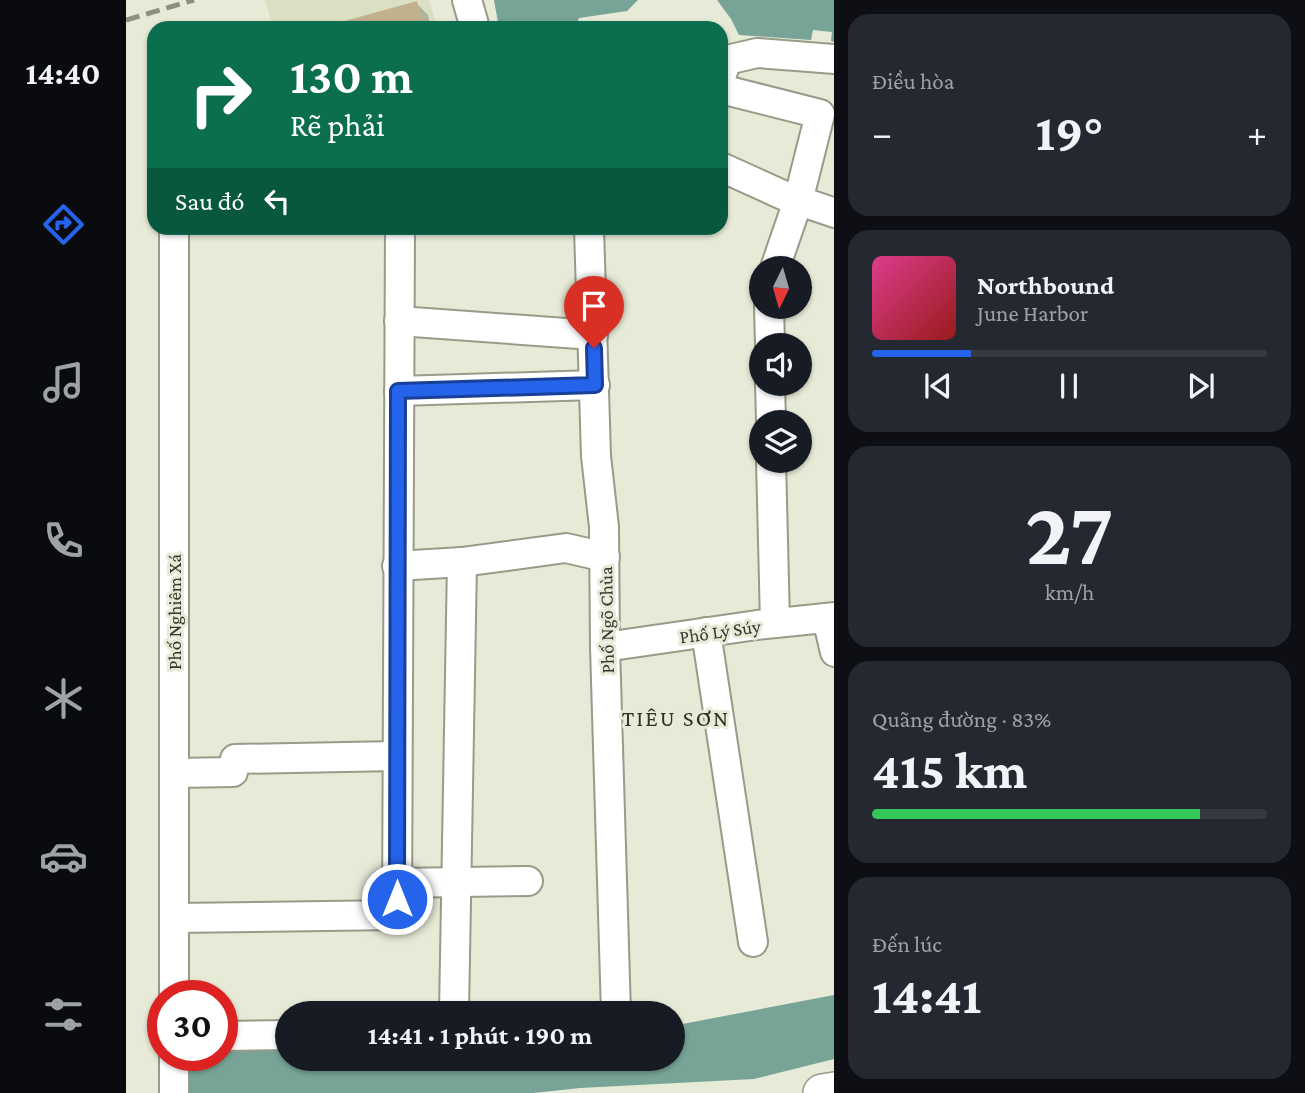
<!DOCTYPE html>
<html lang="vi">
<meta charset="utf-8">
<style>
:root{--surface:#171b24;--page:#242831;--text:#f1f3f6;--muted:#9ea1a6;--line:#363941;--accent:#2563eb}
body{margin:0;font-family:"Crimson Pro",serif;background:var(--page);color:var(--text);height:100vh;display:flex;flex-direction:column;font-size:26px;white-space:nowrap}
*{box-sizing:border-box;margin:0}
p{font-size:23px;color:var(--muted)}
.icon{flex:none;width:38px;height:38px;fill:none;stroke:currentColor;stroke-width:2;stroke-linecap:round;stroke-linejoin:round}
.map{position:relative;flex:1;overflow:hidden}
.drawer{display:flex;flex-direction:column;gap:14px;padding:14px;background:#0d0f14;width:471px}
.drawer>*{flex:none}
.guide{position:absolute;left:21px;top:21px;width:581px;height:214px;border-radius:21px;box-shadow:0 2px 5px #0004;background:#0b6e4f;color:#fff;overflow:hidden}
.needle{width:46px;rotate:185deg}
.tools{position:absolute;left:623px;top:256px;display:grid;gap:14px}
.tools a{display:grid;place-items:center;width:63px;height:63px;border-radius:50%;background:var(--surface);box-shadow:0 2px 5px #0004;font-size:35px}
.speed{position:absolute;left:21px;top:980px;display:flex;gap:14px;font-size:35px;font-weight:700;text-align:center}
.speed>*{display:grid;place-content:center;width:91px;height:91px;border-radius:50%;background:var(--surface);box-shadow:0 2px 5px #0004;line-height:1}
.speed .limit{border:10px solid #d22;background:#fff;color:#111}
.pin{position:absolute;display:grid;place-items:center;width:60px;height:60px;color:#fff;margin:-72px -30px;border-radius:50% 50% 50% 0;rotate:-45deg;box-shadow:0 0 7px #0007}
.pin .icon{rotate:45deg}
.me{position:absolute;width:77px;margin:-38px;rotate:0deg;stroke-linejoin:round;filter:drop-shadow(0 0 5px #0008)}
.turn{display:flex;align-items:center;gap:24px;height:147px;padding:0 28px;font-size:32px}
.turn .icon{width:91px;height:91px;stroke-width:2.5}
.turn b{display:block;font-size:49px;line-height:60px}
.then{display:flex;align-items:center;height:66px;padding:0 28px;background:#0003;gap:14px;font-size:26px}
.big{font-size:52px;font-weight:700;line-height:1.1}
.drawer .tile{flex:1;display:flex;flex-direction:column;justify-content:center;gap:10px;min-width:0;padding:0 24px;border-radius:21px;background:var(--page)}
.drawer .dial{align-items:center;gap:0}
.dial b{font-size:91px;line-height:1}
.song{display:flex;align-items:center;gap:21px}
.cover{width:84px;height:84px;border-radius:10px;background:linear-gradient(135deg,hsl(330 70% 55%),hsl(0 70% 35%))}
.played{height:7px;border-radius:4px;background:linear-gradient(90deg,var(--accent) 25%,var(--line) 25%)}
.keys{display:flex;justify-content:space-around;direction:ltr}
.heat{display:flex;justify-content:space-between;align-items:center;font-size:38px;direction:ltr}
.charge{height:10px;border-radius:5px;background:linear-gradient(90deg,#34c759 83%,var(--line) 0)}
.trip{position:absolute;left:149px;top:1001px;width:410px;height:70px;border-radius:35px;background:var(--surface);box-shadow:0 2px 5px #0004;font-weight:700;line-height:70px;text-align:center}
main{display:flex;flex:1;min-height:0}
.dock{display:flex;flex-direction:column;width:126px;justify-content:space-around;align-items:center;background:#090b0e;color:var(--muted)}
.dock .icon{width:49px;height:49px}
.dock .active{color:var(--accent)}
.dock b{font-size:32px;color:var(--text)}
.map>svg:first-child{display:block}
.built{fill:#dbe0c5}
.water{fill:#77a496}
.shadow{fill:#0003}
.building{fill:#c1b18c}
.lines{fill:none;stroke-linecap:round;stroke-linejoin:round}
.minor-casing{stroke:#989b88;stroke-width:32}
.tertiary-casing{stroke:#989b88;stroke-width:40}
.minor{stroke:#fff;stroke-width:28}
.tertiary{stroke:#fff;stroke-width:37}
.rail{stroke:#8c8f81;stroke-width:5;stroke-dasharray:14 7;stroke-linecap:butt}
.route-casing{stroke:#184099;stroke-width:18}
.route{stroke:#2563eb;stroke-width:12}
.labels{text-anchor:middle;stroke-width:6;stroke-linejoin:round;paint-order:stroke}
.street-label{font-size:19px;fill:#35372f;stroke:#e6ead6}
.quarter-label{font-size:23px;letter-spacing:2px;fill:#303323;stroke:#e6ead6}
</style>
<main>
<nav class="dock">
<b>14:40</b>
<svg class="icon active" aria-label="directions" viewBox="0 0 24 24"><path d="M12 3l9 9-9 9-9-9zM9 14v-3h6M13 9l2 2-2 2"/></svg>
<svg class="icon" aria-label="music" viewBox="0 0 24 24"><path d="M9 18V5l10-2v13"/><circle cx="6" cy="18" r="3"/><circle cx="16" cy="16" r="3"/></svg>
<svg class="icon" aria-label="phone" viewBox="0 0 24 24"><path d="M5 4h4l2 5-3 2q2 4 5 5l2-3 5 2v4C11 20 4 13 5 4z"/></svg>
<svg class="icon" aria-label="climate" viewBox="0 0 24 24"><path d="M12 3v18M4 7l16 10M4 17L20 7"/></svg>
<svg class="icon" aria-label="car" viewBox="0 0 24 24"><path d="M5 17H2v-5l4-1 3-4h7l3 4 3 1v5h-3M9 17h6M6 11h13"/><circle cx="7" cy="17" r="2"/><circle cx="17" cy="17" r="2"/></svg>
<svg class="icon" aria-label="filters" viewBox="0 0 24 24"><path d="M4 7h16M4 17h16"/><circle cx="9" cy="7" r="2"/><circle cx="15" cy="17" r="2"/></svg>
</nav>
<div class="map">
<svg width="709" height="1093" viewBox="0 0 709 1093">
<rect width="100%" height="100%" fill="#e6ead6"/>
<!-- built -->
<path class="built" d="M139,0H303L312,28H147Z"/>
<!-- water -->
<g class="water">
<path d="M368,0H512L501,11L453,18L449,28H373Z"/>
<path d="M591,0H708V42L705,41L706,32L687,30L685,40L613,35L605,19Z"/>
<path d="M708,995V1059L628,1079L454,1088L407,1093H55L58,1055H96V1043L161,1040V1059H546V1026Z"/>
</g>
<!-- shadow -->
<path class="shadow" d="M290,3L302,15L305,28H198Z"/>
<!-- building -->
<path class="building" d="M291,1L298,28H216L215,22Z"/>
<g class="lines">
<defs>
<g id="minor">
<path d="M341,0L349,28"/>
<path d="M595,77L601,60L631,53L709,59"/>
<path d="M595,89L694,114L672,201L649,268"/>
<path d="M595,167L659,196L709,213"/>
<path d="M48,228V996"/>
<path d="M463,228L470,456L478,527L479,647L490,1013"/>
<path d="M643,306L644,345"/>
<path d="M273,321L467,335"/>
<path d="M644,383L645,422"/>
<path d="M273,391L469,385"/>
<path d="M645,460L649,623"/>
<path d="M271,566L336,562L440,548L479,557"/>
<path d="M701,618L709,652"/>
<path d="M580,632L627,942"/>
<path d="M479,647L631,625L709,617"/>
<path d="M49,773L107,772L109,759L271,756"/>
<path d="M271,883L402,881"/>
<path d="M49,918L271,915L274,228"/>
<path d="M328,1013L336,562"/>
<path d="M96,1036L161,1035"/>
<path d="M48,1055V1093"/>
</g>
<path id="tertiary" d="M696,1093L709,1091"/>
</defs>
<!-- minor casing -->
<use href="#minor" class="minor-casing"/>
<!-- tertiary casing -->
<use href="#tertiary" class="tertiary-casing"/>
<!-- minor -->
<use href="#minor" class="minor"/>
<!-- tertiary -->
<use href="#tertiary" class="tertiary"/>
<!-- rail -->
<path class="rail" d="M0,20L68,0"/>
</g>
<g class="lines">
<defs>
<path id="route" d="M271,899L272,391L469,385L468,348"/>
</defs>
<!-- route casing -->
<use href="#route" class="route-casing"/>
<!-- route -->
<use href="#route" class="route"/>
</g>
<g class="labels">
<!-- street labels -->
<g class="street-label">
<text transform="translate(48 612) rotate(-90)" y="7">Phố Nghiêm Xá</text>
<text transform="translate(480 620) rotate(-91)" y="7">Phố Ngõ Chùa</text>
<text transform="translate(594 631) rotate(-8)" y="7">Phố Lý Súy</text>
</g>
<!-- quarter labels -->
<g class="quarter-label">
<text x="550" y="726">TIÊU SƠN</text>
</g>
</g>
</svg>
<div class="tools">
<a><svg class="needle" viewBox="-14 -14 28 28"><path d="M0-13l5 13h-10z" fill="#e53935"/><path d="M0 13l5-13h-10z" fill="#9ea1a6"/></svg></a>
<a><svg class="icon" aria-label="sound" viewBox="0 0 24 24"><path d="M4 9h4l5-4v14l-5-4H4zM17 9q2 3 0 6"/></svg></a>
<a><svg class="icon" aria-label="layers" viewBox="0 0 24 24"><path d="M12 4l9 5-9 5-9-5zM3 14l9 5 9-5"/></svg></a>
</div>
<div class="speed"><div class="limit">30</div></div>
<div class="pin" style="left:468px;top:348px;background:#d93025"><svg class="icon" aria-label="arrive" viewBox="0 0 24 24"><path d="M6 21V4h12l-3 4 3 4H6"/></svg></div>
<svg class="me" style="left:271px;top:899px" viewBox="-20 -20 40 40"><circle r="17" fill="#2563eb" stroke="#fff" stroke-width="3"/><path d="M0-11L8 9 0 5-8 9z" fill="#fff"/></svg>
<div class="trip">14:41 · 1 phút · 190 m</div>
<div class="guide">
<div class="turn"><svg class="icon" aria-label="right" viewBox="0 0 24 24"><path d="M7 20v-9h11M14 6l5 5-5 5"/></svg><div><b>130 m</b>Rẽ phải</div></div>
<div class="then">Sau đó<svg class="icon" aria-label="left" viewBox="0 0 24 24"><path d="M17 20v-9H6M10 6l-5 5 5 5"/></svg></div>
</div>
</div>
<section class="drawer">
<div class="tile"><p>Điều hòa</p>
<div class="heat"><a>−</a><b class="big">19°</b><a>+</a></div>
</div>
<div class="tile">
<div class="song"><i class="cover"></i><div><b>Northbound</b><p>June Harbor</p></div></div>
<div class="played"></div>
<div class="keys"><svg class="icon" aria-label="previous" viewBox="0 0 24 24"><path d="M18 5L8 12l10 7zM5 5v14"/></svg><svg class="icon" aria-label="pause" viewBox="0 0 24 24"><path d="M8 5v14M16 5v14"/></svg><svg class="icon" aria-label="next" viewBox="0 0 24 24"><path d="M6 5l10 7-10 7zM19 5v14"/></svg></div>
</div>
<div class="tile dial"><b>27</b><p>km/h</p></div>
<div class="tile"><p>Quãng đường · 83%</p><b class="big">415 km</b><div class="charge"></div></div>
<div class="tile"><p>Đến lúc</p><b class="big">14:41</b></div>
</section>
</main>
